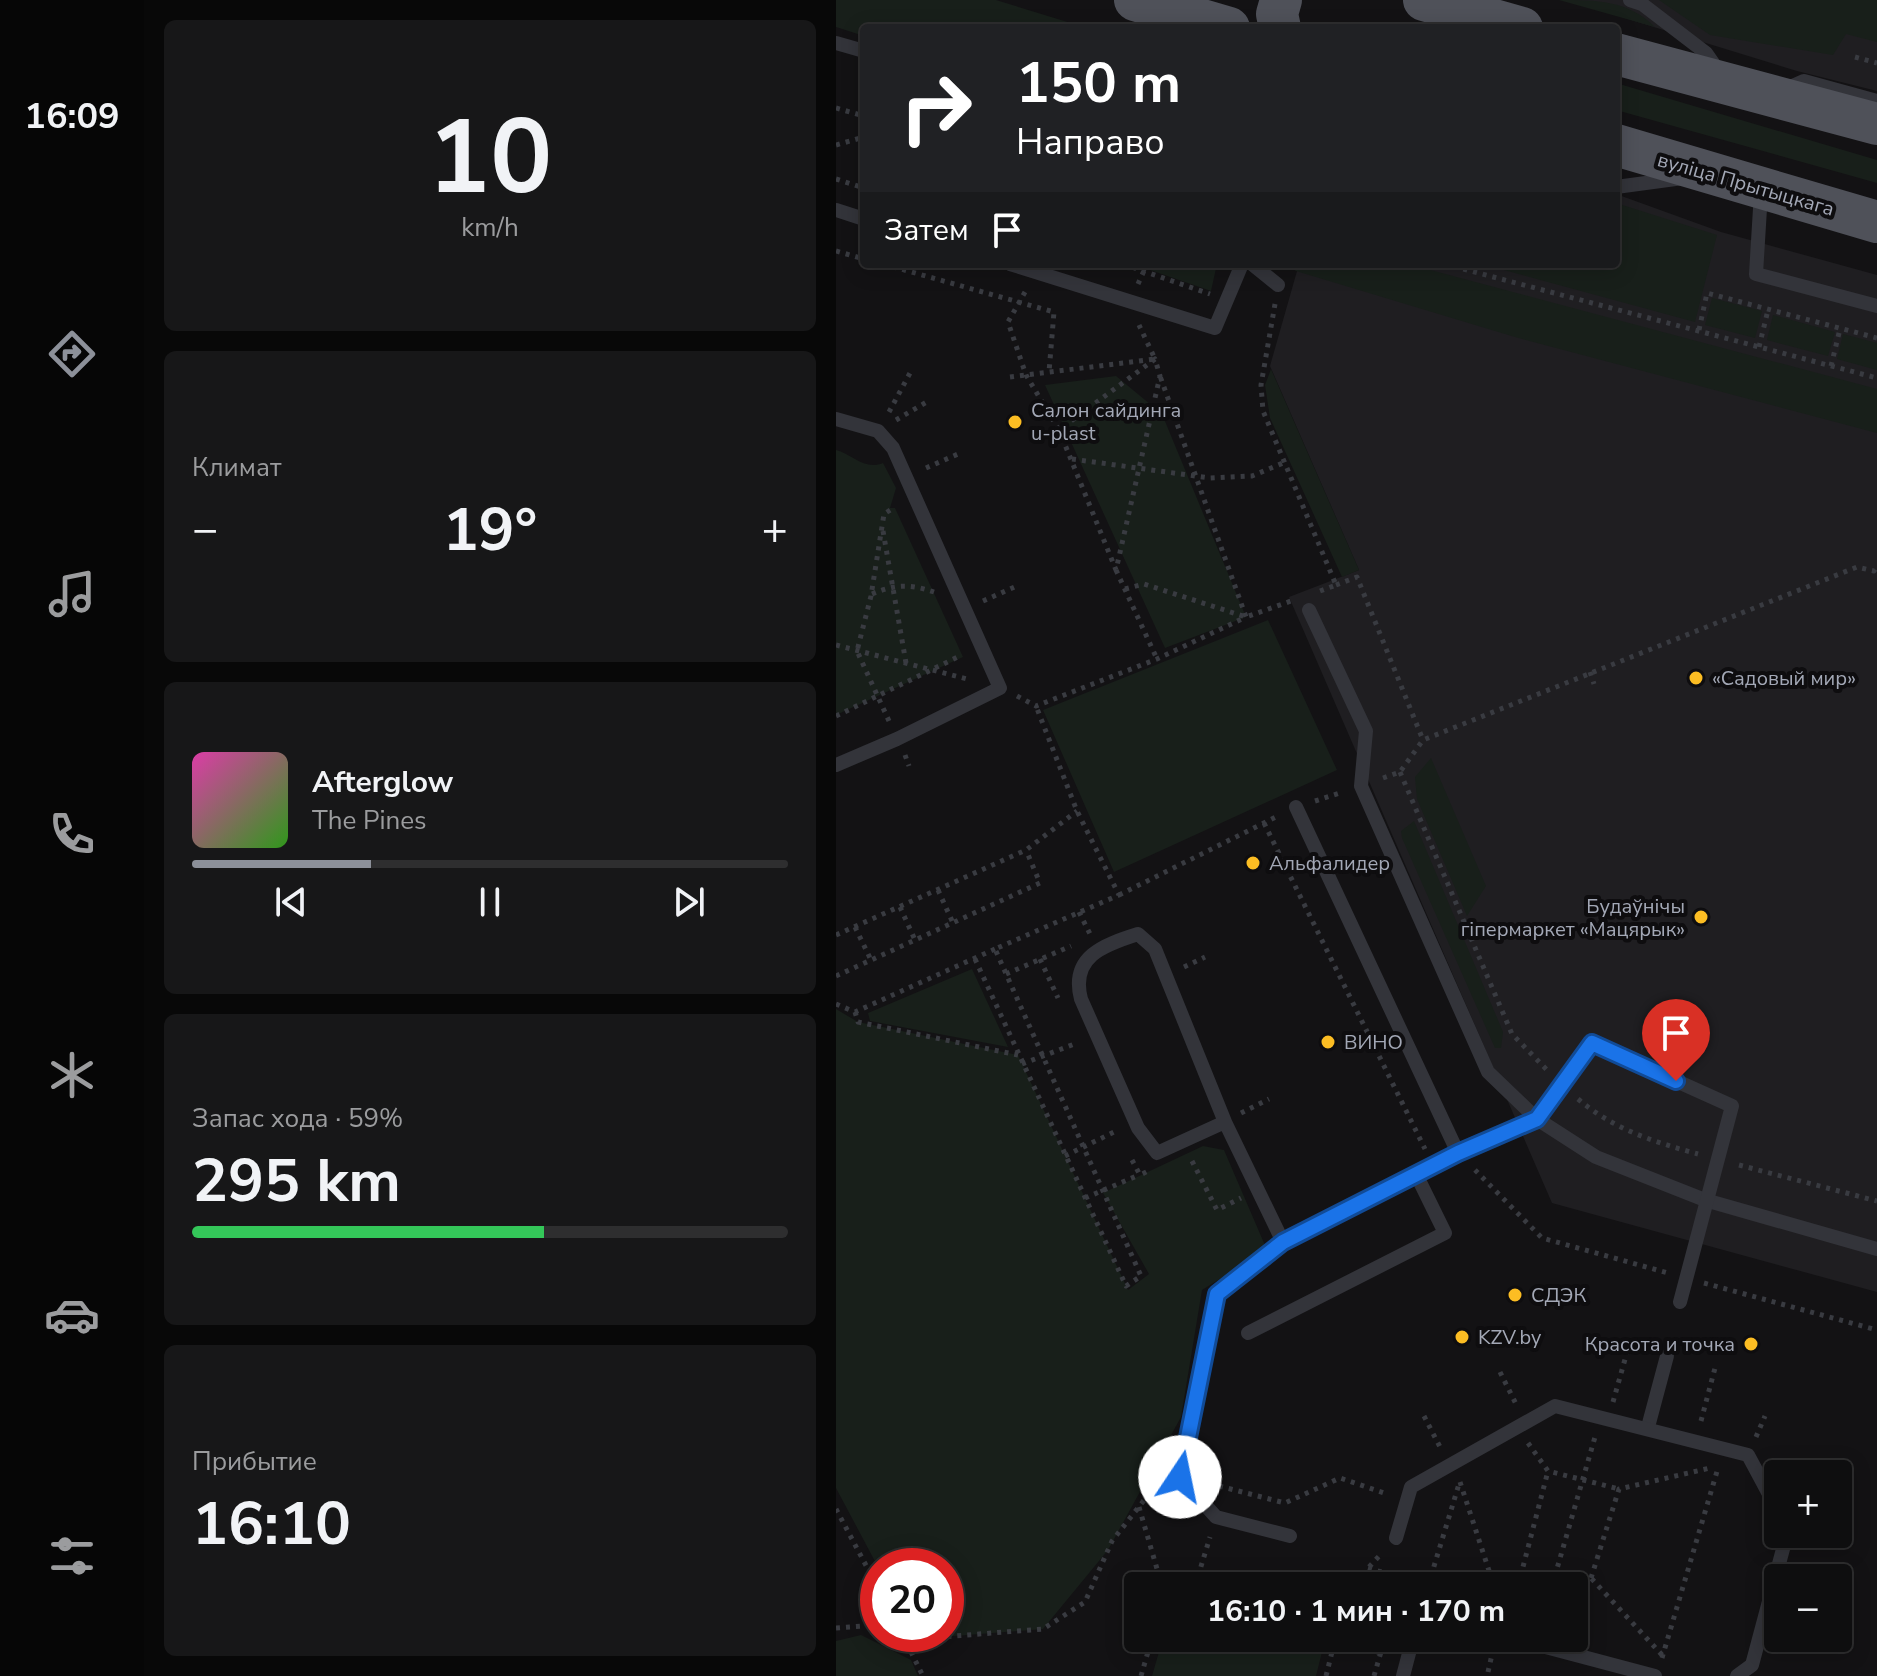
<!DOCTYPE html>
<html lang="ru">
<meta charset="utf-8">
<style>
:root{--surface:#0e0e0f;--page:#171718;--text:#f1f3f6;--muted:#9b9c9e;--line:#2e2e2f;--accent:#8c9099}
body{margin:0;font-family:"Nunito Sans",sans-serif;background:var(--page);color:var(--text);height:100vh;display:flex;flex-direction:column;font-size:30px;white-space:nowrap}
*{box-sizing:border-box;margin:0}
p{font-size:26px;color:var(--muted)}
.icon{flex:none;width:44px;height:44px;fill:none;stroke:currentColor;stroke-width:2;stroke-linecap:round;stroke-linejoin:round}
.map{position:relative;flex:1;overflow:hidden}
.side{display:flex;flex-direction:column;gap:20px;padding:20px;background:#080808;width:692px}
.side>*{flex:none}
.top-card{position:absolute;left:24px;top:24px;width:760px;height:244px;border-radius:8px;box-shadow:0 4px 20px #0003,0 0 0 2px var(--line);background:#202124;color:#fff;overflow:hidden}
.tools{position:absolute;left:928px;top:1460px;display:grid;gap:16px}
.tools a{display:grid;place-items:center;width:88px;height:88px;border-radius:8px;background:var(--surface);box-shadow:0 4px 20px #0003,0 0 0 2px var(--line);font-size:40px}
.speed{position:absolute;left:24px;top:1548px;display:flex;gap:16px;font-size:40px;font-weight:700;text-align:center}
.speed>*{display:grid;place-content:center;width:104px;height:104px;border-radius:50%;background:var(--surface);box-shadow:0 4px 20px #0003,0 0 0 2px var(--line);line-height:1}
.speed .limit{border:12px solid #d22;background:#fff;color:#111}
.pin{position:absolute;display:grid;place-items:center;width:68px;height:68px;color:#fff;margin:-82px -34px;border-radius:50% 50% 50% 0;rotate:-45deg;box-shadow:0 0 8px #0007}
.pin .icon{rotate:45deg}
.me{position:absolute;width:88px;margin:-44px;rotate:11deg;stroke-linejoin:round;filter:drop-shadow(0 0 6px #0008)}
.turn{display:flex;align-items:center;gap:28px;height:168px;padding:0 24px;font-size:36px}
.turn .icon{width:104px;height:104px;stroke-width:2.5}
.turn b{display:block;font-size:56px;line-height:68px}
.then{display:flex;align-items:center;height:76px;padding:0 24px;background:#0003;gap:16px;font-size:30px}
.big{font-size:60px;font-weight:700;line-height:1.1}
.side .card{flex:1;display:flex;flex-direction:column;justify-content:center;gap:12px;min-width:0;padding:0 28px;border-radius:12px;background:var(--page)}
.side .dial{align-items:center;gap:0}
.dial b{font-size:104px;line-height:1}
.song{display:flex;align-items:center;gap:24px}
.cover{width:96px;height:96px;border-radius:12px;background:linear-gradient(135deg,hsl(320 70% 55%),hsl(110 70% 35%))}
.played{height:8px;border-radius:4px;background:linear-gradient(90deg,var(--accent) 30%,var(--line) 30%)}
.keys{display:flex;justify-content:space-around;direction:ltr}
.heat{display:flex;justify-content:space-between;align-items:center;font-size:44px;direction:ltr}
.charge{height:12px;border-radius:6px;background:linear-gradient(90deg,#34c759 59%,var(--line) 0)}
.trip{position:absolute;left:288px;top:1572px;width:464px;height:80px;border-radius:8px;background:var(--surface);box-shadow:0 4px 20px #0003,0 0 0 2px var(--line);font-weight:700;line-height:80px;text-align:center}
main{display:flex;flex:1;min-height:0}
.tabs{display:flex;flex-direction:column;width:144px;justify-content:space-around;align-items:center;background:#060606;color:var(--muted)}
.tabs .icon{width:56px;height:56px}
.tabs .active{color:var(--accent)}
.tabs b{font-size:36px;color:var(--text)}
.map>svg:first-child{display:block}
.built{fill:#1f1e21}
.green{fill:#181f1a}
.lines{fill:none;stroke-linecap:round;stroke-linejoin:round}
.path{stroke:#393b41;stroke-width:5;stroke-dasharray:4 6;stroke-linecap:butt}
.lane{stroke:#33343a;stroke-width:14}
.primary{stroke:#4f5159;stroke-width:42}
.route-casing{stroke:#114b97;stroke-width:20}
.route{stroke:#1a73e8;stroke-width:14}
.poi-dot{fill:#fcbd23;stroke:#0e0d0f;stroke-width:3}
.labels{text-anchor:middle;stroke-width:8;stroke-linejoin:round;paint-order:stroke}
.street-label{font-size:20px;fill:#a3a8b6;stroke:#0e0d0f}
.poi-label{font-size:20px;fill:#a3a8b6;stroke:#0e0d0f;text-anchor:start}
</style>
<main>
<nav class="tabs">
<b>16:09</b>
<svg class="icon active" aria-label="directions" viewBox="0 0 24 24"><path d="M12 3l9 9-9 9-9-9zM9 14v-3h6M13 9l2 2-2 2"/></svg>
<svg class="icon" aria-label="music" viewBox="0 0 24 24"><path d="M9 18V5l10-2v13"/><circle cx="6" cy="18" r="3"/><circle cx="16" cy="16" r="3"/></svg>
<svg class="icon" aria-label="phone" viewBox="0 0 24 24"><path d="M5 4h4l2 5-3 2q2 4 5 5l2-3 5 2v4C11 20 4 13 5 4z"/></svg>
<svg class="icon" aria-label="climate" viewBox="0 0 24 24"><path d="M12 3v18M4 7l16 10M4 17L20 7"/></svg>
<svg class="icon" aria-label="car" viewBox="0 0 24 24"><path d="M5 17H2v-5l4-1 3-4h7l3 4 3 1v5h-3M9 17h6M6 11h13"/><circle cx="7" cy="17" r="2"/><circle cx="17" cy="17" r="2"/></svg>
<svg class="icon" aria-label="filters" viewBox="0 0 24 24"><path d="M4 7h16M4 17h16"/><circle cx="9" cy="7" r="2"/><circle cx="15" cy="17" r="2"/></svg>
</nav>
<section class="side">
<div class="card dial"><b>10</b><p>km/h</p></div>
<div class="card"><p>Климат</p>
<div class="heat"><a>−</a><b class="big">19°</b><a>+</a></div>
</div>
<div class="card">
<div class="song"><i class="cover"></i><div><b>Afterglow</b><p>The Pines</p></div></div>
<div class="played"></div>
<div class="keys"><svg class="icon" aria-label="previous" viewBox="0 0 24 24"><path d="M18 5L8 12l10 7zM5 5v14"/></svg><svg class="icon" aria-label="pause" viewBox="0 0 24 24"><path d="M8 5v14M16 5v14"/></svg><svg class="icon" aria-label="next" viewBox="0 0 24 24"><path d="M6 5l10 7-10 7zM19 5v14"/></svg></div>
</div>
<div class="card"><p>Запас хода · 59%</p><b class="big">295 km</b><div class="charge"></div></div>
<div class="card"><p>Прибытие</p><b class="big">16:10</b></div>
</section>
<div class="map">
<svg width="1041" height="1676" viewBox="0 0 1041 1676">
<rect width="100%" height="100%" fill="#131214"/>
<!-- built -->
<g class="built">
<path d="M730,0H1041V91L961,71Z"/>
<path d="M780,194L885,232L1041,275V1292L716,1203L453,597L523,570L434,366L463,264H780Z"/>
</g>
<!-- green -->
<g class="green">
<path d="M0,0H160L251,28H28V36L0,27Z"/>
<path d="M723,0C760,0 792,0 819,27Z"/>
<path d="M823,0H1041V42L1010,34L997,55L874,35Z"/>
<path d="M780,83L1041,160V183L780,110Z"/>
<path d="M780,203L881,235L859,322L646,264H780Z"/>
<path d="M315,264H381L375,291L314,270Z"/>
<path d="M449,264H572L1041,389V433L679,337L460,271Z"/>
<path d="M876,298L926,311L919,338L869,325Z"/>
<path d="M937,315L999,332L992,356L931,340Z"/>
<path d="M1007,334L1041,343V370L1001,359Z"/>
<path d="M435,369L523,570L506,577L434,418L429,385Z"/>
<path d="M280,376L326,414L410,617L329,648L209,385Z"/>
<path d="M0,450C16,454 29,471 47,463L60,488L54,508H59L127,657L0,715Z"/>
<path d="M432,620L501,770L278,872L207,710Z"/>
<path d="M595,758L650,886L631,916L581,799L579,777Z"/>
<path d="M578,821L667,1032L665,1048H659L566,838L565,831Z"/>
<path d="M136,969L172,1047L34,1021L32,1013Z"/>
<path d="M0,1009L22,1022L182,1055L292,1290L313,1274L267,1193L367,1146L388,1150L431,1250L366,1290L345,1417L272,1550L207,1629L80,1639L77,1634H110V1566L42,1567L0,1488Z"/>
<path d="M25,1635L75,1660L82,1676H0V1641Z"/>
<path d="M327,1638H480L489,1640L480,1676H316Z"/>
</g>
<g class="lines">
<!-- path -->
<g class="path">
<path d="M1019,57L1041,63"/>
<path d="M0,108L28,116"/>
<path d="M0,145L28,137"/>
<path d="M0,179L28,188"/>
<path d="M0,251L28,259"/>
<path d="M47,264L218,312L213,372"/>
<path d="M287,264L374,294"/>
<path d="M608,264L1041,378"/>
<path d="M302,284L311,264"/>
<path d="M189,292L172,322L190,375L223,430L319,359L324,376L280,570L223,430"/>
<path d="M439,304L425,385L427,411L500,585L484,591"/>
<path d="M863,330L871,293L1041,338"/>
<path d="M923,347L932,310"/>
<path d="M995,366L1004,329"/>
<path d="M174,377L319,359L303,325"/>
<path d="M53,412L74,373"/>
<path d="M60,420L94,400"/>
<path d="M236,459L374,478L416,476L447,463"/>
<path d="M90,468L122,454"/>
<path d="M47,531L70,663"/>
<path d="M280,570L321,659"/>
<path d="M500,585L521,577L587,740"/>
<path d="M289,589L308,584L410,617L455,601"/>
<path d="M36,594C60,584 74,584 98,592"/>
<path d="M147,601L183,585"/>
<path d="M0,645L135,680"/>
<path d="M754,672L758,684"/>
<path d="M181,696L200,706L321,659L410,617L324,376"/>
<path d="M0,716L126,655"/>
<path d="M53,721L21,651L35,596L48,514L59,507"/>
<path d="M69,755L73,766"/>
<path d="M564,772L676,1034L711,1070"/>
<path d="M547,778L564,772L587,740L1021,567L1038,571L1041,566"/>
<path d="M479,801L507,792"/>
<path d="M428,823L589,1149"/>
<path d="M102,890L117,923"/>
<path d="M283,895L444,815"/>
<path d="M64,907L79,940"/>
<path d="M243,912L254,934"/>
<path d="M19,927L35,960"/>
<path d="M0,935L190,850L241,811"/>
<path d="M139,959L290,1286L305,1276L159,949L283,895L241,811L200,706"/>
<path d="M204,959L222,998"/>
<path d="M348,967L369,957"/>
<path d="M170,974L235,946"/>
<path d="M0,976L204,883L190,850"/>
<path d="M0,1004L19,1012L159,949"/>
<path d="M19,1012L22,1022L182,1055"/>
<path d="M186,1064L241,1043"/>
<path d="M742,1099C777,1129 818,1142 862,1154"/>
<path d="M405,1113L433,1099"/>
<path d="M229,1156L282,1130"/>
<path d="M296,1160L304,1175L312,1171"/>
<path d="M356,1161L381,1210L405,1198"/>
<path d="M903,1165L1041,1201"/>
<path d="M639,1170L706,1238L832,1273"/>
<path d="M249,1198L303,1175"/>
<path d="M868,1283L1041,1330"/>
<path d="M664,1372L680,1404"/>
<path d="M777,1402L793,1345"/>
<path d="M588,1416L604,1447"/>
<path d="M865,1421L879,1368"/>
<path d="M920,1437L929,1416"/>
<path d="M692,1443L712,1471L783,1489"/>
<path d="M975,1474L982,1470"/>
<path d="M624,1482L658,1586"/>
<path d="M383,1486L449,1503L504,1478L551,1494"/>
<path d="M303,1507L326,1586"/>
<path d="M0,1509L42,1588"/>
<path d="M972,1534L994,1539"/>
<path d="M532,1568L593,1586"/>
<path d="M755,1578L783,1489L874,1468"/>
<path d="M359,1586L374,1537"/>
<path d="M528,1586L532,1568L546,1553"/>
<path d="M592,1586L623,1484"/>
<path d="M682,1586L712,1471"/>
<path d="M716,1586L759,1437"/>
<path d="M738,1587L755,1578L827,1656"/>
<path d="M0,1628L42,1625"/>
<path d="M66,1634L87,1676"/>
<path d="M73,1634L80,1639L207,1629L249,1602L276,1541L320,1485L327,1483"/>
<path d="M955,1638L966,1641"/>
<path d="M826,1658L882,1468"/>
<path d="M652,1672L657,1650"/>
<path d="M305,1676L316,1638"/>
<path d="M490,1676L499,1640L545,1653"/>
<path d="M538,1676L549,1638"/>
</g>
<!-- lane -->
<g class="lane">
<path d="M794,0L806,4L870,53L884,73"/>
<path d="M0,43L28,51"/>
<path d="M950,89L968,81L1041,101"/>
<path d="M780,187L847,178"/>
<path d="M925,192L920,274L1041,306"/>
<path d="M0,210L28,219"/>
<path d="M174,264L379,328L406,264"/>
<path d="M416,264L442,285"/>
<path d="M0,419L42,431L57,448L164,688L61,739L0,765"/>
<path d="M473,610L530,731L525,786L652,1072L701,1119L760,1157L869,1200L1041,1249"/>
<path d="M460,807L622,1153"/>
<path d="M389,1122L319,949L302,934C267,945 234,957 245,999L302,1128L321,1153L389,1122L447,1242"/>
<path d="M412,1333L609,1233L580,1174"/>
<path d="M812,1427L831,1356"/>
<path d="M454,1536L380,1517L344,1477L381,1294L447,1242L622,1153L701,1119L756,1043L896,1106L844,1302"/>
<path d="M560,1538L575,1487L719,1406L912,1455L942,1511"/>
<path d="M676,1638L819,1676"/>
<path d="M567,1676L577,1638"/>
<path d="M901,1676L916,1665L951,1534"/>
</g>
<!-- primary -->
<g class="primary">
<path d="M299,0L393,28"/>
<path d="M588,0L686,28"/>
<path d="M444,28L441,14L445,0"/>
<path d="M780,54L1041,124"/>
<path d="M780,145L1041,222"/>
</g>
</g>
<g class="lines">
<defs>
<path id="route" d="M344,1477L381,1294L447,1242L622,1153L701,1119L756,1043L840,1081"/>
</defs>
<!-- route casing -->
<use href="#route" class="route-casing"/>
<!-- route -->
<use href="#route" class="route"/>
</g>
<!-- markers -->
<g class="poi-dot">
<circle cx="179" cy="422" r="8"/>
<circle cx="860" cy="678" r="8"/>
<circle cx="417" cy="863" r="8"/>
<circle cx="865" cy="917" r="8"/>
<circle cx="492" cy="1042" r="8"/>
<circle cx="679" cy="1295" r="8"/>
<circle cx="626" cy="1337" r="8"/>
<circle cx="915" cy="1344" r="8"/>
</g>
<g class="labels">
<!-- street labels -->
<g class="street-label">
<text transform="translate(910 184) rotate(16)" y="7">вуліца Прытыцкага</text>
</g>
<!-- poi labels -->
<g class="poi-label">
<text x="195" y="417">Салон сайдинга<tspan x="195" dy="23">u-plast</tspan></text>
<text x="876" y="685">«Садовый мир»</text>
<text x="433" y="870">Альфалидер</text>
<text x="849" y="913" text-anchor="end">Будаўнічы<tspan x="849" dy="23">гіпермаркет «Мацярык»</tspan></text>
<text x="508" y="1049">ВИНО</text>
<text x="695" y="1302">СДЭК</text>
<text x="642" y="1344">KZV.by</text>
<text x="899" y="1351" text-anchor="end">Красота и точка</text>
</g>
</g>
</svg>
<div class="tools">
<a>+</a>
<a>−</a>
</div>
<div class="speed"><div class="limit">20</div></div>
<div class="pin" style="left:840px;top:1081px;background:#d93025"><svg class="icon" aria-label="arrive" viewBox="0 0 24 24"><path d="M6 21V4h12l-3 4 3 4H6"/></svg></div>
<svg class="me" style="left:344px;top:1477px" viewBox="-20 -20 40 40"><circle r="19" fill="#fff"/><path d="M0-13L10 11 0 6-10 11z" fill="#1a73e8"/></svg>
<div class="trip">16:10 · 1 мин · 170 m</div>
<div class="top-card">
<div class="turn"><svg class="icon" aria-label="right" viewBox="0 0 24 24"><path d="M7 20v-9h11M14 6l5 5-5 5"/></svg><div><b>150 m</b>Направо</div></div>
<div class="then">Затем<svg class="icon" aria-label="arrive" viewBox="0 0 24 24"><path d="M6 21V4h12l-3 4 3 4H6"/></svg></div>
</div>
</div>
</main>
